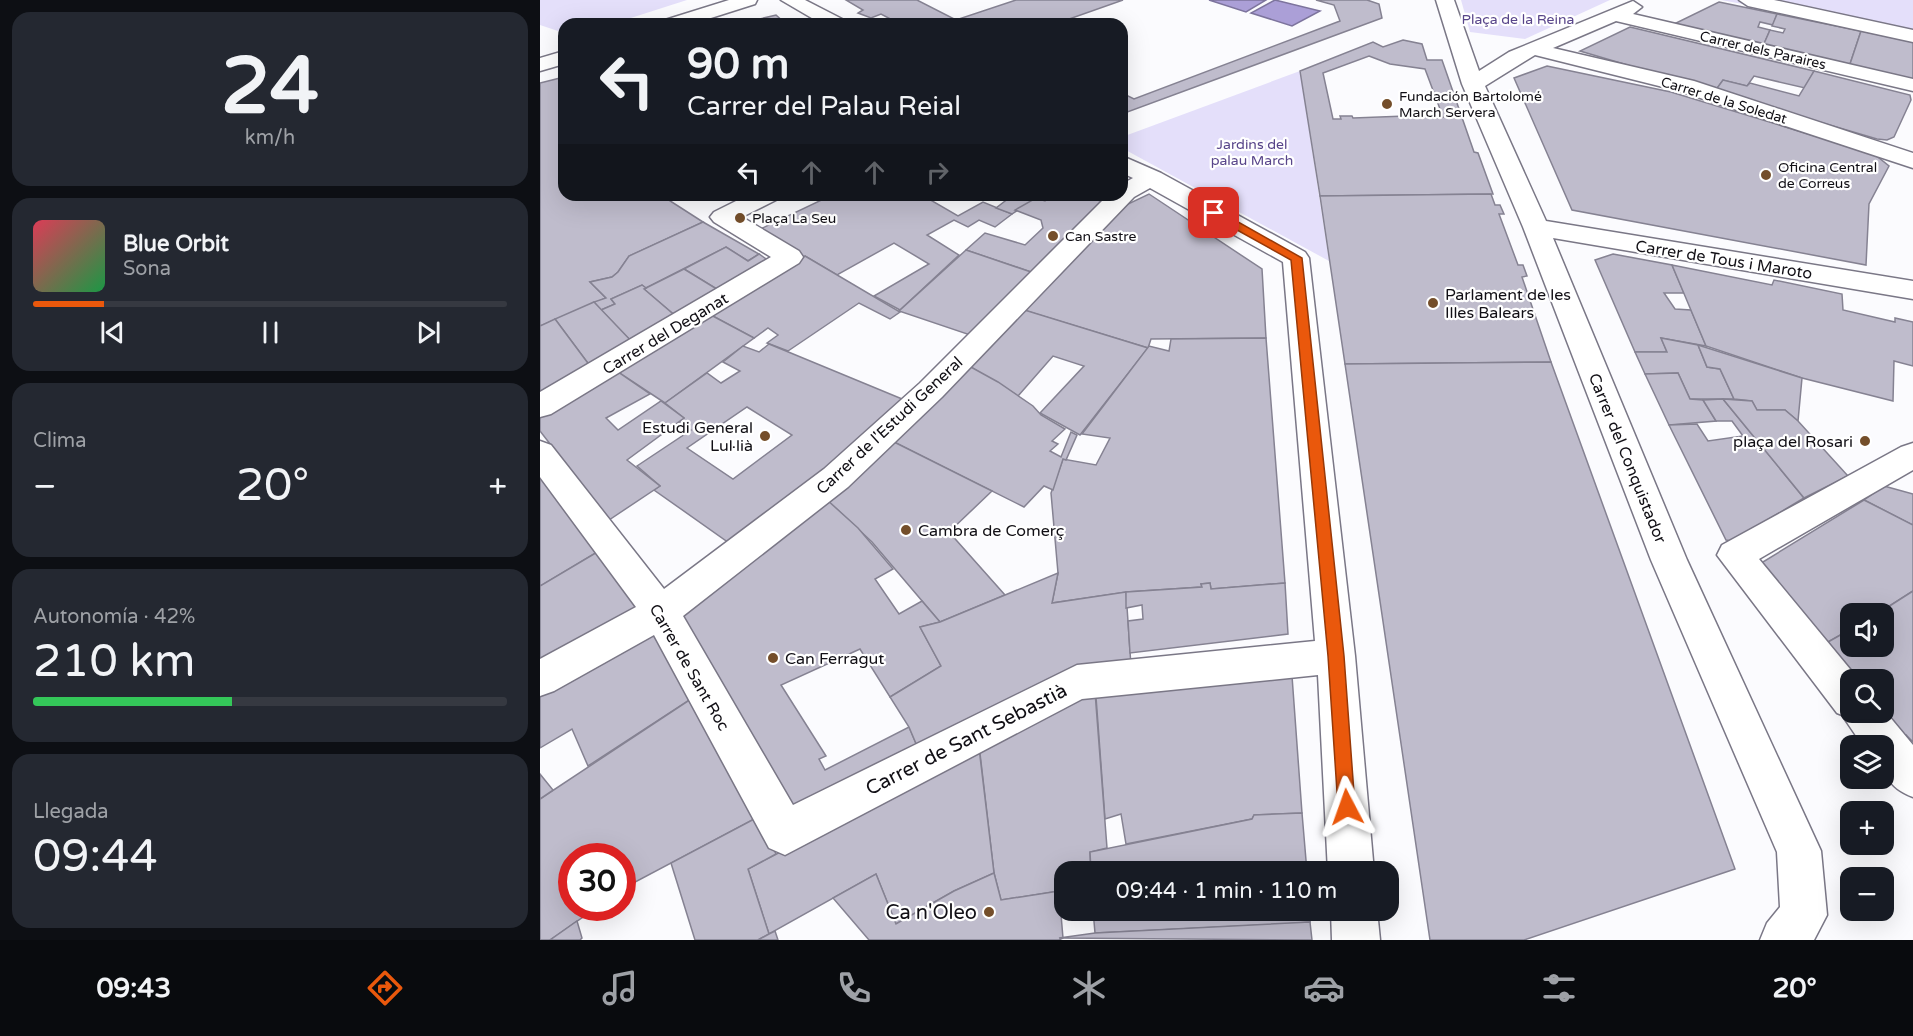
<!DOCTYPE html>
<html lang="es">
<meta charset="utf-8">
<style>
:root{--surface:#171b24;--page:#242831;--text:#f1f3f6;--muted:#9ea1a6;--line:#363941;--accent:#ea580c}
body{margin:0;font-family:"Varela Round",sans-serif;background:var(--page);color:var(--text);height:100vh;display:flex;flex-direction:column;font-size:22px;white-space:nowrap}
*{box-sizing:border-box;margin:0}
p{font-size:20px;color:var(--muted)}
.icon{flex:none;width:33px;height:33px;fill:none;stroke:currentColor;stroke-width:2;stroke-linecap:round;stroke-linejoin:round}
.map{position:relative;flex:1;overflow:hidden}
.sheet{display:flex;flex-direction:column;gap:12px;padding:12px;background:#0d0f14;width:540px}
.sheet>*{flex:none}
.banner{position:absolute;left:18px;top:18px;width:570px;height:183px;border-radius:18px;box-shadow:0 6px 24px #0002;background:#171b24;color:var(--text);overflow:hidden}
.controls{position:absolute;left:1300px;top:603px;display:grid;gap:12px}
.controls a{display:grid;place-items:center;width:54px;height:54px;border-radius:12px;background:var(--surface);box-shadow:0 6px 24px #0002;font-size:30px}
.speed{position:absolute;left:18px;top:843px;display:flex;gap:12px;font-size:30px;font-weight:700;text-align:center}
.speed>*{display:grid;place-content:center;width:78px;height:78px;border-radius:50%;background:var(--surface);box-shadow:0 6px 24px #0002;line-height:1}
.speed .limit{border:9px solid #d22;background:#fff;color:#111}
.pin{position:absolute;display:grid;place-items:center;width:51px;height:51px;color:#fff;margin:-26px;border-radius:12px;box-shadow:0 3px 9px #0006}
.me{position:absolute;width:66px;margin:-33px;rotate:356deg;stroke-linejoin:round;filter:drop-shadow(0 0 4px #0008)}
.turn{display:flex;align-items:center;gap:21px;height:126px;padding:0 30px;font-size:27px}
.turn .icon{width:78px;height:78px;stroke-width:2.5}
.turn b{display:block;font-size:42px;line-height:51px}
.lanes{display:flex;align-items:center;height:57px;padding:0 30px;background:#0003;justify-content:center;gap:30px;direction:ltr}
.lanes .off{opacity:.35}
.big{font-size:45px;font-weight:600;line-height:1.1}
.sheet .widget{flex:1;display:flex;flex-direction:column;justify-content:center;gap:9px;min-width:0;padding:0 21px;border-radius:18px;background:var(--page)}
.sheet .dial{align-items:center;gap:0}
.dial b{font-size:78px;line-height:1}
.song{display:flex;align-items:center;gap:18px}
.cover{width:72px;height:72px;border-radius:9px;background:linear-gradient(135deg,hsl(350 70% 55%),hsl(140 70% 35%))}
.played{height:6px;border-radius:3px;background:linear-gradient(90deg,var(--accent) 15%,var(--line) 15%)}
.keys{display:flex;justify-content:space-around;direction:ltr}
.heat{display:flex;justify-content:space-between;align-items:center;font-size:33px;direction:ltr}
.charge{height:9px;border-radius:4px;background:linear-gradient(90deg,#34c759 42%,var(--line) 0)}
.trip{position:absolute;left:514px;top:861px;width:345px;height:60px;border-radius:18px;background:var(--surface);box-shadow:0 6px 24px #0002;font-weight:600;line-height:60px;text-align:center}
.menu{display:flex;height:96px;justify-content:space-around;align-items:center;background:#090b0e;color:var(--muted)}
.menu .icon{width:42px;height:42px}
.menu .active{color:var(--accent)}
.menu b{font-size:27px;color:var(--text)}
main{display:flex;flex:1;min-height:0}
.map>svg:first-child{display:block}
.green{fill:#e4dffa}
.water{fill:#ab9fd7;stroke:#7d749d;stroke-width:1.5}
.building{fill:#bfbccc;stroke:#858292;stroke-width:1.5;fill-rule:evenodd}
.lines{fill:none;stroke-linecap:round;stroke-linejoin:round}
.street-casing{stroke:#7a7786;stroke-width:3}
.street{fill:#fff;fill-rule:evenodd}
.route{fill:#ea580c;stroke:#983908;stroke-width:1.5}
.poi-dot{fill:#744e2a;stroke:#fff;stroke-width:2}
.labels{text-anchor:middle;stroke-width:4.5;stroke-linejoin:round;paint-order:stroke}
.far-park-label{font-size:14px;fill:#58458a;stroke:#fff}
.far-street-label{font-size:14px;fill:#110f15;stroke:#fff}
.far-poi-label{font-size:14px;fill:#110f15;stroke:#fff;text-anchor:start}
.street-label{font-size:16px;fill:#110f15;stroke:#fff}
.poi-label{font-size:16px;fill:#110f15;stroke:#fff;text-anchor:start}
.near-street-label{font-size:20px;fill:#110f15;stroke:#fff}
.near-poi-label{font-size:20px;fill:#110f15;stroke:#fff;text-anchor:end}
</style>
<main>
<section class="sheet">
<div class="widget dial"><b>24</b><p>km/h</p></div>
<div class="widget">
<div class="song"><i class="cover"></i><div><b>Blue Orbit</b><p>Sona</p></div></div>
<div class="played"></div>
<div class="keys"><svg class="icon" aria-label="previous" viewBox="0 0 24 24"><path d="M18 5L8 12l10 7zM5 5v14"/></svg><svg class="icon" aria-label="pause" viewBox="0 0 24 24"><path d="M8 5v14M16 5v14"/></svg><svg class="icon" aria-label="next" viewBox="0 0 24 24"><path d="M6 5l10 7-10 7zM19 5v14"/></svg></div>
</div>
<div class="widget"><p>Clima</p>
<div class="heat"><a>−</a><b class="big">20°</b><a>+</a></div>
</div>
<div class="widget"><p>Autonomía · 42%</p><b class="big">210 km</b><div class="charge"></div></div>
<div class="widget"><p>Llegada</p><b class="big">09:44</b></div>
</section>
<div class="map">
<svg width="1373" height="940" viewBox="0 0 1373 940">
<rect width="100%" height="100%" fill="#fbfbfe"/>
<!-- green -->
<g class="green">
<path d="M0,0H147L72,24H24V33L0,25Z"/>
<path d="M921,0H1070L985,39L930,32Z"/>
<path d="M1181,0H1373V36Z"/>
<path d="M760,71L789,261L582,148V137Z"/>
</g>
<!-- water -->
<g class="water">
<path d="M669,0H726L706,12Z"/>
<path d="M735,0L780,11L752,26L711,13Z"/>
</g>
<!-- building -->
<g class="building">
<path d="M306,0H377L416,20L476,0H583L515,24H360L341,14L331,18L318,13L323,10Z"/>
<path d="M776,0H827L839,4L842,18L582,114V93L594,99L800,21L794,5Z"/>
<path d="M1179,2L1237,14L1233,25L1220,22L1218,27L1230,30L1223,46L1132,25Z"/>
<path d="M1237,14L1321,31L1309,67L1223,46L1230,30L1243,33L1245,29L1232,26Z"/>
<path d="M236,15L245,23L206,24L207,22Z"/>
<path d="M1090,27L1274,71L1265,88L1214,76L1207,86L1183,80L1175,91L1040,51Z"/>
<path d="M1321,31L1373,42V81L1309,67Z"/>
<path d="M863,40L882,44L887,60H902L934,152L938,153L953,194L780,196L760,71L833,42L843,47ZM829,56L850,64L885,69L903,117L893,118L892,115L813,118L812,116H800L801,119H793L783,73Z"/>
<path d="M1007,66L1131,92L1334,154L1349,166L1329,204L1326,265L1032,210L974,78Z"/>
<path d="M1274,71L1370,95L1371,100L1354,137L1347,140L1337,139L1175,91L1183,80L1207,86L1210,83L1259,96Z"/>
<path d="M24,77V195H121L163,222L89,256L78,272L72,277L50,282L66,298L0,326V83Z"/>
<path d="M609,194L722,269L726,338L611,339L608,348L483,310L588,204Z"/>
<path d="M951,194L955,205H960L964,214H959L978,265H983L987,276L982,277L1011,362L805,364L780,196Z"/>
<path d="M292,195H382L418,216L443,202L472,214L455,227L439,220L428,227L414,220L387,235L419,255L360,310L334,296L389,264L354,243L297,275L265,256L260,258L214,232Z"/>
<path d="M473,195H513L505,201L496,198L472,214L456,208Z"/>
<path d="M513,195H544L563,202L550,213L557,215L494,273L426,250L445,233L485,245L503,228L501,220L475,210L496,198L505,201Z"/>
<path d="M163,222L219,254L208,261L186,247L106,288L102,285L71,299L75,304L61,310L54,302L66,298L50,282L72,277L78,272L89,256Z"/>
<path d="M186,247L208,261L219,254L232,263L180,291L144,269Z"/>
<path d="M426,250L494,273L433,336L359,311Z"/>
<path d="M1073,254L1132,265L1144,293H1124L1135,309L1151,310L1166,346L1121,338L1127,352H1095L1055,260Z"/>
<path d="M265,256L360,312L350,319L319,303L248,351L227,343L238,335L228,328L214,338L169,314Z"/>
<path d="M1132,265L1232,285L1234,280L1302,294L1303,310L1355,322V318L1373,322V366L1354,361L1353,401L1262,378L1166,346Z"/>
<path d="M144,269L180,291L139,319L104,289Z"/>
<path d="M102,285L106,288L104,289L139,319L95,345L61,310L75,304L71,299Z"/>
<path d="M54,302L95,345L53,370L15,319Z"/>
<path d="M478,308L608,348L540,435L500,413L544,366L513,356L478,396L429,366Z"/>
<path d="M169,314L214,338L125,403L75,370Z"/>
<path d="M15,319L53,370L0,399V326Z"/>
<path d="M726,338L745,583L671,589L670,583L661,584L662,587L586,592L512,603L518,573L511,493L523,459L556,465L570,438L542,434L609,346L629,351L631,339Z"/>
<path d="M1121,338L1158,345L1167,367L1180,369L1194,399H1150L1138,373L1105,374L1095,352H1127Z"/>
<path d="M229,344L367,401L192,545L114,490L120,486L97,466L151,430L139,422L144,418L125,403L167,373L181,383L200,371L183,362L203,346L219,352ZM207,407L252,435L193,479L147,448Z"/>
<path d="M1158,345L1262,378L1258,421L1245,410H1217L1212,401L1194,399L1180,369L1167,367Z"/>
<path d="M1011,362L1195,869L984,940H890L805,364Z"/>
<path d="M429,366L458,382L493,406L501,415L525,429L512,441L518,444L510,451L521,457L531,432L537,435L526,460L523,459L513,490L504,486L484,507L352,441Z"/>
<path d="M75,370L110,394L66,418L78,430L121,401L144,418L87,460L120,486L69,520L0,431V413Z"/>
<path d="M1138,373L1150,399L1163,400L1176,421L1129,425L1105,374Z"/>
<path d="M1183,399L1264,498L1192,541L1186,540L1129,425L1157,424L1168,441L1203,436L1192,421H1176L1163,400Z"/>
<path d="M1183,399L1212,401L1217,410H1245L1258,421L1308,476L1264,498Z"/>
<path d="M352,441L452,491L409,532L465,595L400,622L332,542L286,499Z"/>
<path d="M0,474L59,551L0,586Z"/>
<path d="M1344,486L1373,494V525L1324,500Z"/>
<path d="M286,499L318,528L353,569L335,579L359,614L382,601L400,622L380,627L401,666L350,697L320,649L241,685L286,756L279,759L285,770L369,727L380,753L250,818L140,612Z"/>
<path d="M1324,500L1373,525V591L1337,614H1311V629L1288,642L1218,565Z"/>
<path d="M59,551L102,610L0,671V586Z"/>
<path d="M518,573L512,603L586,592L591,666L380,753L369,727L350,697L401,666L380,627L400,622Z"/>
<path d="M670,583L671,589L745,583L748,634L590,653L588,621L603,619L602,605L586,608V592L662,587L661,584Z"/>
<path d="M1373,591V742L1366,735L1359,738L1344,712V680H1311V683L1305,676L1312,673L1288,642L1311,629V646H1344V614H1337Z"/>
<path d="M115,627L154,697L48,766L32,729L0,748V692Z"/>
<path d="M752,676L762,813L714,815L712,819L586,844L581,814L565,819L556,697Z"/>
<path d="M555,692L567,848L550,852L551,872H525V890L461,900L454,873L439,745Z"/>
<path d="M154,697L218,817L82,889V856H32V908H56L10,940H0V799Z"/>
<path d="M439,748L454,873L414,891L356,924L336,874L229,934L208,869Z"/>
<path d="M0,774L13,790L0,799Z"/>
<path d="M762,813L767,872H551L550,852L712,819L714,815Z"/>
<path d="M218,817L236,854L208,869L229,934L218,940H155L131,863Z"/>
<path d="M454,873L461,900L519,891L523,938L519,940H329L293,898L336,874L356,924L414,891Z"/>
<path d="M553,910H771V913L770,922L745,924L555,933Z"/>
<path d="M37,921L42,938L40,940H10Z"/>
<path d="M770,922L772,940L519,938L555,933Z"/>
<path d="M235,931L238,940H218L229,934Z"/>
</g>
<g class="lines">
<defs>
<g id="street">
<path d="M189,0H217L215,4L152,24H122L125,20Z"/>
<path d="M241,0H265L304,20L307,24H282Z"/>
<path d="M896,0H914L939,71L969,52L1093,1L1102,7L1093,14L1373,79V91L1076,21L1013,48L1154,81L1373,153V168L1139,91L995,55L945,86L1006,221L1373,281V299L1013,238L1147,560L1281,851L1287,915L1274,940H1220L1227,923L1240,907L1237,852L1111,560L983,227L922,84Z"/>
<path d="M1199,0H1234L1373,30V42L1208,6Z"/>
<path d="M24,51V64L0,71V58Z"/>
<path d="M582,156L621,173L765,252L769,258L815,656L834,872H788L778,675L542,699L245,855L229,848L114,635L14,691L0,696V659L96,607L0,477V441L11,445L124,589L284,469L380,383L568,195H582V184L593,178L582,173ZM610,188L743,262L775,641L537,665L253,805L143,616L308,487L402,397L594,197Z"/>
<path d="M208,195H239L236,200L202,217L259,251L263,257L259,263L11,414L0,417V392L231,257L174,222L170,217L174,212Z"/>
<path d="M1373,443V470L1219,559L1319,680H1311V712H1344V710L1373,745V797C1345,786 1344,773 1344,746H1323L1302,715L1297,713L1177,555L1182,545L1361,447Z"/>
<path d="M791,910H837L840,940H792Z"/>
</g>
</defs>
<!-- street casing -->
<use href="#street" class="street-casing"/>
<!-- street -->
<use href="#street" class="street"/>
</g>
<!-- route -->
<path class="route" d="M670,210H677L762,258L804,656L815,807L813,813L807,816L800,813L798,807L788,656L751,260L670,215Z"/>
<!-- markers -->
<g class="poi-dot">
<circle cx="847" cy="104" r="6"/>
<circle cx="1226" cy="175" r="6"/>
<circle cx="200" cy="218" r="6"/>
<circle cx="513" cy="236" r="6"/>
<circle cx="893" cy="303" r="6"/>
<circle cx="225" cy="436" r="6"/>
<circle cx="1325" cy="441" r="6"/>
<circle cx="366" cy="530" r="6"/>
<circle cx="233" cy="658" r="6"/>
<circle cx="449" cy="912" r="6"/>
</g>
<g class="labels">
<!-- far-park labels -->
<g class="far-park-label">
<text x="978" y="24">Plaça de la Reina</text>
<text x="712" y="149">Jardins del<tspan x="712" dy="16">palau March</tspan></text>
</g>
<!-- far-street labels -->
<g class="far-street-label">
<text transform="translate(1223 50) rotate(13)" y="5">Carrer dels Paraires</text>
<text transform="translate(1184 100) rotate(17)" y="5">Carrer de la Soledat</text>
</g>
<!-- far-poi labels -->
<g class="far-poi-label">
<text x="859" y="101">Fundación Bartolomé<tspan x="859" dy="16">March Servera</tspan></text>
<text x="1238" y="172">Oficina Central<tspan x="1238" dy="16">de Correus</tspan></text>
<text x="212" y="223">Plaça La Seu</text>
<text x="525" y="241">Can Sastre</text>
</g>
<!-- street labels -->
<g class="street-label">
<text transform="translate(1184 259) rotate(9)" y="6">Carrer de Tous i Maroto</text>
<text transform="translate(125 333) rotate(-31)" y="6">Carrer del Deganat</text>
<text transform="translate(349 425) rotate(-43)" y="6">Carrer de l'Estudi General</text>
<text transform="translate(1088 458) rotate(68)" y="6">Carrer del Conquistador</text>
<text transform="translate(150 667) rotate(60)" y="6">Carrer de Sant Roc</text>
</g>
<!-- poi labels -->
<g class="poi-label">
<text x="905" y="300">Parlament de les<tspan x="905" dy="18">Illes Balears</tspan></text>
<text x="213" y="433" text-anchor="end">Estudi General<tspan x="213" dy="18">Lul·lià</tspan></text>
<text x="1313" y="447" text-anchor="end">plaça del Rosari</text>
<text x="378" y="536">Cambra de Comerç</text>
<text x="245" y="664">Can Ferragut</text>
</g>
<!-- near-street labels -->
<g class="near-street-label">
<text transform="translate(426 739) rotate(-27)" y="7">Carrer de Sant Sebastià</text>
</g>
<!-- near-poi labels -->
<g class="near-poi-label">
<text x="437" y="919">Ca n'Oleo</text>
</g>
</g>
</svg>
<div class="controls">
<a><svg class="icon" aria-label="sound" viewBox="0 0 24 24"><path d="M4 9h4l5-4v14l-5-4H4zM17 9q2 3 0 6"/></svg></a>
<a><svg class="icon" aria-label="search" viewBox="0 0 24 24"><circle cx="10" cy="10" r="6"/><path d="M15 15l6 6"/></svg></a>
<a><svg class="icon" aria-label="layers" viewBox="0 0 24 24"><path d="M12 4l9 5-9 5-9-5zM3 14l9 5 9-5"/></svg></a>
<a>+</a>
<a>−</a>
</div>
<div class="speed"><div class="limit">30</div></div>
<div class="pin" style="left:674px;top:213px;background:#d93025"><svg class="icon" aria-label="arrive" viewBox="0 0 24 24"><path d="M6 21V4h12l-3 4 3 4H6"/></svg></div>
<svg class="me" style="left:807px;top:807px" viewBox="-20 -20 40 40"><path d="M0-17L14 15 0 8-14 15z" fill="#ea580c" stroke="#fff" stroke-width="4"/></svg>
<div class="trip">09:44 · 1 min · 110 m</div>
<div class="banner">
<div class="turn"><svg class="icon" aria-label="left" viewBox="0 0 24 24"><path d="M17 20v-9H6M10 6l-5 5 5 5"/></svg><div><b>90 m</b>Carrer del Palau Reial</div></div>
<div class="lanes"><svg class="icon" aria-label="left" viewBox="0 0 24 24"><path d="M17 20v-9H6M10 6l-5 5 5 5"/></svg><svg class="icon off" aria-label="ahead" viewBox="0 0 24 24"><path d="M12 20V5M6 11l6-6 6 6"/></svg><svg class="icon off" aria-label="ahead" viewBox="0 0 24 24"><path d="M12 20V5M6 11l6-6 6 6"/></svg><svg class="icon off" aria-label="right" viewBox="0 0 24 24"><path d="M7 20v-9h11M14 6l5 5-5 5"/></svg></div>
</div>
</div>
</main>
<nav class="menu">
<b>09:43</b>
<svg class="icon active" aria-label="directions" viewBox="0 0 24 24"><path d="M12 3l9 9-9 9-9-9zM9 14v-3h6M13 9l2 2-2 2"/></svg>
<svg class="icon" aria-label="music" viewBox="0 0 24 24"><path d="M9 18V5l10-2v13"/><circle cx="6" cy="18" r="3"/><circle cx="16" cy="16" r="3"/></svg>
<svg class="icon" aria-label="phone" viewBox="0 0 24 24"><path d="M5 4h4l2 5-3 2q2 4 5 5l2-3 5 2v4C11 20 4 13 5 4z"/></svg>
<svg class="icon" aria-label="climate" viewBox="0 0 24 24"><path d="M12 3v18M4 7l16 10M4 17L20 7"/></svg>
<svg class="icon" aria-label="car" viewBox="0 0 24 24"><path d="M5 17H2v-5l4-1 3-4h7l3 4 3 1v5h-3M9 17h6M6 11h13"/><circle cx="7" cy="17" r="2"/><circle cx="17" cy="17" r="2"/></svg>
<svg class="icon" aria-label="filters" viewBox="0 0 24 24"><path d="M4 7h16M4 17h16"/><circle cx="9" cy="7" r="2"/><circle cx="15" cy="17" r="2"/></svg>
<b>20°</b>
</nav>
